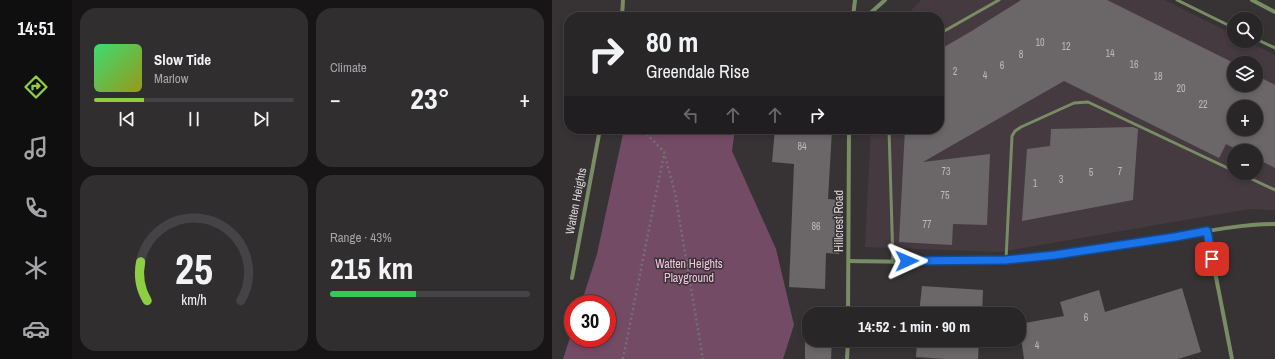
<!DOCTYPE html>
<meta charset="utf-8">
<style>
:root{--surface:#292628;--page:#312e30;--text:#f1f3f6;--muted:#a5a5a8;--line:#454345;--accent:#8ece43}
body{margin:0;font-family:"Archivo Narrow",sans-serif;background:var(--page);color:var(--text);height:100vh;display:flex;flex-direction:column;font-size:15px;white-space:nowrap}
*{box-sizing:border-box;margin:0}
p{font-size:13px;color:var(--muted)}
.icon{flex:none;width:22px;height:22px;fill:none;stroke:currentColor;stroke-width:2;stroke-linecap:round;stroke-linejoin:round}
.map{position:relative;flex:1;overflow:hidden}
.sheet{display:flex;flex-direction:column;gap:8px;padding:8px;background:#171516;width:480px}
.sheet>*{flex:none}
.guide{position:absolute;left:12px;top:12px;width:380px;height:122px;border-radius:16px;box-shadow:0 2px 6px #0003,0 0 0 1px var(--line);background:#292628;color:var(--text);overflow:hidden}
.buttons{position:absolute;left:675px;top:12px;display:grid;gap:8px}
.buttons a{display:grid;place-items:center;width:36px;height:36px;border-radius:50%;background:var(--surface);box-shadow:0 2px 6px #0003,0 0 0 1px var(--line);font-size:20px}
.speed{position:absolute;left:12px;top:295px;display:flex;gap:8px;font-size:20px;font-weight:700;text-align:center}
.speed>*{display:grid;place-content:center;width:52px;height:52px;border-radius:50%;background:var(--surface);box-shadow:0 2px 6px #0003,0 0 0 1px var(--line);line-height:1}
.speed .limit{border:6px solid #d22;background:#fff;color:#111}
.pin{position:absolute;display:grid;place-items:center;width:34px;height:34px;color:#fff;margin:-17px;border-radius:8px;box-shadow:0 2px 6px #0006}
.me{position:absolute;width:44px;margin:-22px;rotate:89deg;stroke-linejoin:round;filter:drop-shadow(0 0 3px #0008)}
.turn{display:flex;align-items:center;gap:14px;height:84px;padding:0 16px;font-size:18px}
.turn .icon{width:52px;height:52px;stroke-width:2.5}
.turn b{display:block;font-size:28px;line-height:34px}
.lanes{display:flex;align-items:center;height:38px;padding:0 16px;background:#0003;justify-content:center;gap:20px;direction:ltr}
.lanes .off{opacity:.35}
.big{font-size:30px;font-weight:800;line-height:1.1}
.sheet .card{flex:1;display:flex;flex-direction:column;justify-content:center;gap:6px;min-width:0;padding:0 14px;border-radius:16px;background:var(--page)}
.sheet .dial{align-items:center;gap:0}
.dial svg{height:104px;overflow:visible;fill:none;stroke:var(--line);stroke-width:7;stroke-linecap:round;text-anchor:middle}
.dial text{fill:var(--text);stroke:none}
.song{display:flex;align-items:center;gap:12px}
.cover{width:48px;height:48px;border-radius:6px;background:linear-gradient(135deg,hsl(140 70% 55%),hsl(60 70% 35%))}
.played{height:4px;border-radius:2px;background:linear-gradient(90deg,var(--accent) 25%,var(--line) 25%)}
.keys{display:flex;justify-content:space-around;direction:ltr}
.heat{display:flex;justify-content:space-between;align-items:center;font-size:22px;direction:ltr}
.charge{height:6px;border-radius:3px;background:linear-gradient(90deg,#34c759 43%,var(--line) 0)}
.sheet .tiles{flex:1;display:grid;gap:8px;grid-template-columns:repeat(2,1fr)}
.trip{position:absolute;left:250px;top:307px;width:224px;height:40px;border-radius:16px;background:var(--surface);box-shadow:0 2px 6px #0003,0 0 0 1px var(--line);font-weight:800;line-height:40px;text-align:center}
main{display:flex;flex:1;min-height:0}
.menu{display:flex;flex-direction:column;width:72px;justify-content:space-around;align-items:center;background:#100f10;color:var(--muted)}
.menu .icon{width:28px;height:28px}
.menu .selected{color:var(--accent)}
.menu b{font-size:18px;color:var(--text)}
.map>svg:first-child{display:block}
.built{fill:#443a3f;fill-rule:evenodd}
.green{fill:#744b65}
.building{fill:#6b6769;fill-rule:evenodd}
.lines{fill:none;stroke-linecap:round;stroke-linejoin:round}
.path{stroke:#747072;stroke-width:2.5;stroke-dasharray:2 3;stroke-linecap:butt}
.service{stroke:#788d64;stroke-width:3}
.minor{stroke:#788d64;stroke-width:4}
.route-casing{stroke:#114b97;stroke-width:10}
.route{stroke:#1a73e8;stroke-width:7}
.labels{text-anchor:middle;stroke-width:3;stroke-linejoin:round;paint-order:stroke}
.number-label{font-size:10px;fill:#bbb8ba}
.street-label{font-size:12px;fill:#d6d3d5;stroke:#373335}
.park-label{font-size:12px;fill:#f6c5e3;stroke:#373335}
</style>
<main>
<nav class="menu">
<b>14:51</b>
<svg class="icon selected" aria-label="directions" viewBox="0 0 24 24"><path d="M12 3l9 9-9 9-9-9zM9 14v-3h6M13 9l2 2-2 2"/></svg>
<svg class="icon" aria-label="music" viewBox="0 0 24 24"><path d="M9 18V5l10-2v13"/><circle cx="6" cy="18" r="3"/><circle cx="16" cy="16" r="3"/></svg>
<svg class="icon" aria-label="phone" viewBox="0 0 24 24"><path d="M5 4h4l2 5-3 2q2 4 5 5l2-3 5 2v4C11 20 4 13 5 4z"/></svg>
<svg class="icon" aria-label="climate" viewBox="0 0 24 24"><path d="M12 3v18M4 7l16 10M4 17L20 7"/></svg>
<svg class="icon" aria-label="car" viewBox="0 0 24 24"><path d="M5 17H2v-5l4-1 3-4h7l3 4 3 1v5h-3M9 17h6M6 11h13"/><circle cx="7" cy="17" r="2"/><circle cx="17" cy="17" r="2"/></svg>
</nav>
<section class="sheet">
<div class="tiles">
<div class="card">
<div class="song"><i class="cover"></i><div><b>Slow Tide</b><p>Marlow</p></div></div>
<div class="played"></div>
<div class="keys"><svg class="icon" aria-label="previous" viewBox="0 0 24 24"><path d="M18 5L8 12l10 7zM5 5v14"/></svg><svg class="icon" aria-label="pause" viewBox="0 0 24 24"><path d="M8 5v14M16 5v14"/></svg><svg class="icon" aria-label="next" viewBox="0 0 24 24"><path d="M6 5l10 7-10 7zM19 5v14"/></svg></div>
</div>
<div class="card"><p>Climate</p>
<div class="heat"><a>−</a><b class="big">23°</b><a>+</a></div>
</div>
<div class="card dial"><svg viewBox="0 0 100 80">
<path d="M14 69A42 42 0 1 1 86 69"/>
<path d="M14 69A42 42 0 0 1 9 39" stroke="#8ece43"/>
<text x="50" y="56" font-size="32" font-weight="700">25</text>
<text x="50" y="72" font-size="11">km/h</text>
</svg></div>
<div class="card"><p>Range · 43%</p><b class="big">215 km</b><div class="charge"></div></div>
</div>
</section>
<div class="map">
<svg width="723" height="359" viewBox="0 0 723 359">
<rect width="100%" height="100%" fill="#373335"/>
<!-- built -->
<path class="built" d="M369,0H613L682,35V41H695L723,55V210L697,209L448,252L313,247L319,129H387V17H353ZM682,63H704V85H682ZM682,107H704V129H682ZM682,151H704V173H682Z"/>
<!-- green -->
<path class="green" d="M72,129H183L180,151L224,249L242,325L231,359H11L21,328V338H55V304H29L45,254Z"/>
<!-- building -->
<g class="building">
<path d="M469,0H555L682,63V85H704V75L723,85V168L704,158V151H688L674,144L667,158L512,81L371,162L438,154L435,225L401,224L400,245L347,242L353,129L387,130V50L418,32ZM682,107H704V129H682Z"/>
<path d="M581,127L586,129L581,200L470,221L475,149L498,146L499,129Z"/>
<path d="M223,129L280,130L276,199L290,200L287,254L274,253L273,289L237,287L242,164L220,162Z"/>
<path d="M370,286L431,290L430,314H367Z"/>
<path d="M630,288L649,352L626,359H472L467,324L512,316L508,302L547,290L553,312Z"/>
<path d="M253,340H280L279,359H253Z"/>
<path d="M365,340H427L426,359H393L364,357Z"/>
</g>
<g class="lines">
<!-- path -->
<g class="path">
<path d="M86,129L92,131L112,152L123,193L151,359"/>
<path d="M71,359L112,154"/>
</g>
<!-- service -->
<g class="service">
<path d="M625,0L682,28"/>
<path d="M387,34L447,0"/>
<path d="M704,39L723,48"/>
<path d="M337,129L341,262"/>
<path d="M687,173L723,190"/>
<path d="M454,260L460,136L463,131L469,127L522,103L536,102L682,171"/>
</g>
<!-- minor -->
<g class="minor">
<path d="M700,0L723,12"/>
<path d="M70,17L71,0"/>
<path d="M301,17L303,0"/>
<path d="M314,17L333,0"/>
<path d="M655,231L680,359"/>
<path d="M297,261C365,262 435,264 503,255C543,250 584,245 624,237C656,231 690,224 723,224"/>
<path d="M20,278L48,129"/>
<path d="M296,314L297,129"/>
<path d="M295,359L296,340"/>
</g>
</g>
<g class="lines">
<defs>
<path id="route" d="M355,261L454,260L503,255L623,237L655,231L660,259"/>
</defs>
<!-- route casing -->
<use href="#route" class="route-casing"/>
<!-- route -->
<use href="#route" class="route"/>
</g>
<g class="labels">
<!-- number labels -->
<g class="number-label">
<text x="488" y="46">10</text>
<text x="514" y="50">12</text>
<text x="558" y="57">14</text>
<text x="469" y="58">8</text>
<text x="582" y="68">16</text>
<text x="450" y="69">6</text>
<text x="403" y="75">2</text>
<text x="433" y="79">4</text>
<text x="606" y="80">18</text>
<text x="629" y="92">20</text>
<text x="651" y="108">22</text>
<text x="250" y="150">84</text>
<text x="394" y="175">73</text>
<text x="568" y="175">7</text>
<text x="539" y="176">5</text>
<text x="509" y="183">3</text>
<text x="483" y="187">1</text>
<text x="393" y="199">75</text>
<text x="375" y="228">77</text>
<text x="264" y="230">86</text>
<text x="534" y="321">6</text>
<text x="485" y="349">4</text>
</g>
<!-- street labels -->
<g class="street-label">
<text transform="translate(24 201) rotate(-79)" y="4">Watten Heights</text>
<text transform="translate(287 221) rotate(-90)" y="4">Hillcrest Road</text>
</g>
<!-- park labels -->
<g class="park-label">
<text x="137" y="268">Watten Heights<tspan x="137" dy="14">Playground</tspan></text>
</g>
</g>
</svg>
<div class="buttons">
<a><svg class="icon" aria-label="search" viewBox="0 0 24 24"><circle cx="10" cy="10" r="6"/><path d="M15 15l6 6"/></svg></a>
<a><svg class="icon" aria-label="layers" viewBox="0 0 24 24"><path d="M12 4l9 5-9 5-9-5zM3 14l9 5 9-5"/></svg></a>
<a>+</a>
<a>−</a>
</div>
<div class="speed"><div class="limit">30</div></div>
<div class="pin" style="left:660px;top:259px;background:#d93025"><svg class="icon" aria-label="arrive" viewBox="0 0 24 24"><path d="M6 21V4h12l-3 4 3 4H6"/></svg></div>
<svg class="me" style="left:355px;top:261px" viewBox="-20 -20 40 40"><path d="M0-17L14 15 0 8-14 15z" fill="#1a73e8" stroke="#fff" stroke-width="4"/></svg>
<div class="trip">14:52 · 1 min · 90 m</div>
<div class="guide">
<div class="turn"><svg class="icon" aria-label="right" viewBox="0 0 24 24"><path d="M7 20v-9h11M14 6l5 5-5 5"/></svg><div><b>80 m</b>Greendale Rise</div></div>
<div class="lanes"><svg class="icon off" aria-label="left" viewBox="0 0 24 24"><path d="M17 20v-9H6M10 6l-5 5 5 5"/></svg><svg class="icon off" aria-label="ahead" viewBox="0 0 24 24"><path d="M12 20V5M6 11l6-6 6 6"/></svg><svg class="icon off" aria-label="ahead" viewBox="0 0 24 24"><path d="M12 20V5M6 11l6-6 6 6"/></svg><svg class="icon" aria-label="right" viewBox="0 0 24 24"><path d="M7 20v-9h11M14 6l5 5-5 5"/></svg></div>
</div>
</div>
</main>
